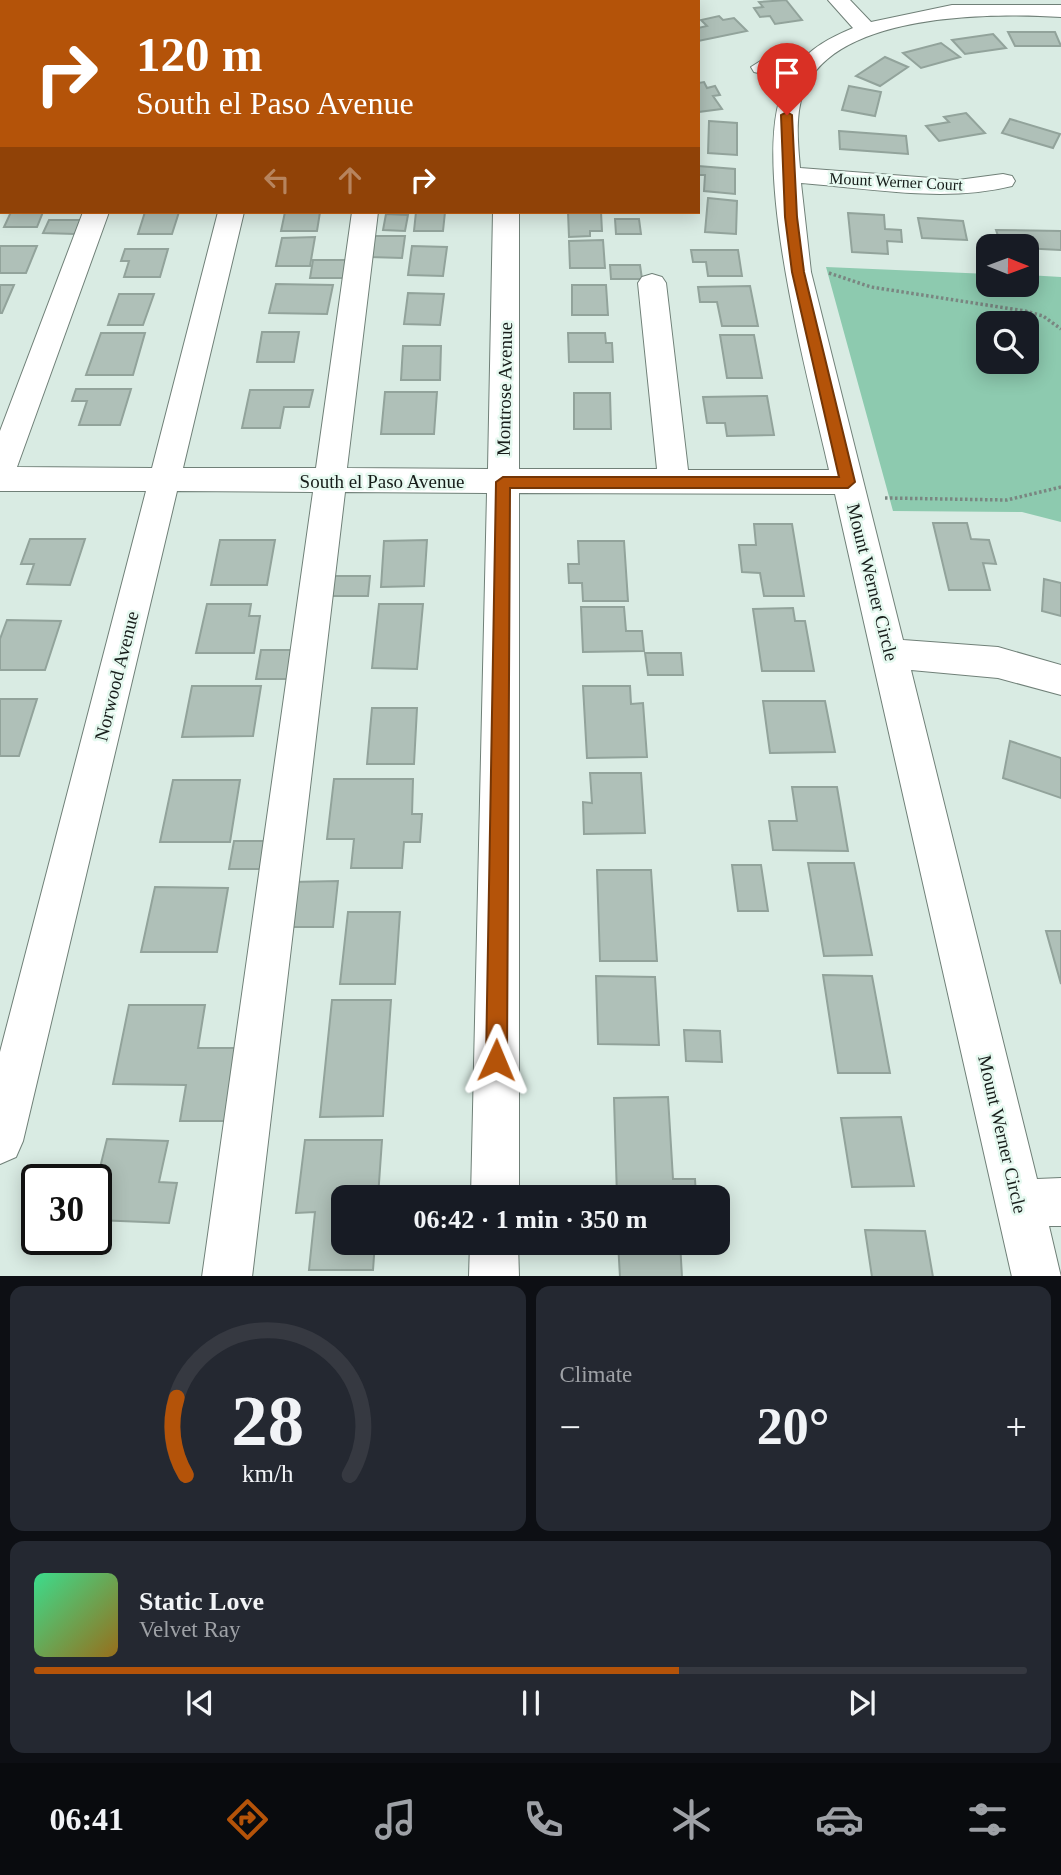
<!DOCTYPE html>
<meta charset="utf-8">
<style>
:root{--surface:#171b24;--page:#242831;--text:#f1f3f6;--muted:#9ea1a6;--line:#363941;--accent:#b45309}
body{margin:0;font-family:Georgia,serif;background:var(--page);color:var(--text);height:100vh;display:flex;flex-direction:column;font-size:26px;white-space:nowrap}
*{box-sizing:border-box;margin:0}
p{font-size:23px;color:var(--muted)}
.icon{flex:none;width:38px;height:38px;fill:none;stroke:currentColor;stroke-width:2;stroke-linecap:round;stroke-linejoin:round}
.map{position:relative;height:1276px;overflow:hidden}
.panel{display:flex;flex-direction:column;gap:10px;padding:10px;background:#0d0f14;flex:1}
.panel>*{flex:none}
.banner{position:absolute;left:0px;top:0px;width:700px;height:214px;box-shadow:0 4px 18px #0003;background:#b45309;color:#fff;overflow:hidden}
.needle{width:46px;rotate:91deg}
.controls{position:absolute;left:976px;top:234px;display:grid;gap:14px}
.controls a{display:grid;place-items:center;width:63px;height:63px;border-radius:14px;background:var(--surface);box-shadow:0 4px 18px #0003;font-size:35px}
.speed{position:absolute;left:21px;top:1164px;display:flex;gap:14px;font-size:35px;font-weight:700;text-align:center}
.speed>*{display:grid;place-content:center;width:91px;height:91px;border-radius:50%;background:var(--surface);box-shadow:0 4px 18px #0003;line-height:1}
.speed .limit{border:4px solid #111;border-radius:10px;background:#fff;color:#111}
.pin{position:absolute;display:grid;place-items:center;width:60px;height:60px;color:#fff;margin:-72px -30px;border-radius:50% 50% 50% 0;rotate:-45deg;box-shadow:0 0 7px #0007}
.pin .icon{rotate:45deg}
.me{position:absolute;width:77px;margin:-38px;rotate:1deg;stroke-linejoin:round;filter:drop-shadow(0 0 5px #0008)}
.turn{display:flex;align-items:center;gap:24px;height:147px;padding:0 21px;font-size:32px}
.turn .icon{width:91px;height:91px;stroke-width:2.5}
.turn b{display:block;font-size:49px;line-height:60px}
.lanes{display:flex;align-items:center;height:66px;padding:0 21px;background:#0003;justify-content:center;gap:35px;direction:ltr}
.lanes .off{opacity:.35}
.big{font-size:52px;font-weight:700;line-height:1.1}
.panel .tile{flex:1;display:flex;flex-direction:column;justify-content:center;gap:10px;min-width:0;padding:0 24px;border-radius:14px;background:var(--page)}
.panel .dial{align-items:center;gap:0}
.dial svg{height:182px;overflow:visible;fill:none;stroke:var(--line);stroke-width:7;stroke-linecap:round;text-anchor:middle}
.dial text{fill:var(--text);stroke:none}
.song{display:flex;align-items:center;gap:21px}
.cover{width:84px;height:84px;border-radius:10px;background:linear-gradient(135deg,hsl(150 70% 55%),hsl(40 70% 35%))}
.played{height:7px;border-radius:4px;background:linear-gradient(90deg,var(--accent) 65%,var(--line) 65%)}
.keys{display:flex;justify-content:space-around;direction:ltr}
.heat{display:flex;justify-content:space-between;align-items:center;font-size:38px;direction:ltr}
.panel .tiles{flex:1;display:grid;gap:10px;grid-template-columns:1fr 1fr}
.tile:last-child{grid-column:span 2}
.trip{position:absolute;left:331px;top:1185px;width:399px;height:70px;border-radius:14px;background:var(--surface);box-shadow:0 4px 18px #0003;font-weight:700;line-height:70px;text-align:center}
.menu{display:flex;height:112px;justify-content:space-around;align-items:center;background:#090b0e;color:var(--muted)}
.menu .icon{width:49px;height:49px}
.menu .current{color:var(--accent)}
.menu b{font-size:32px;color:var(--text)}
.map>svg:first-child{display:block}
.green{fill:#8dcaaf;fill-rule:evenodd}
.building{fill:#afc0b8;stroke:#92a39b;stroke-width:2}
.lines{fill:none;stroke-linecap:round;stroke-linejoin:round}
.minor-casing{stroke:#708078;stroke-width:2}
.path{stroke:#7a8681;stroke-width:3.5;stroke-dasharray:2.5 2.5;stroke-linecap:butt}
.minor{fill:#fff;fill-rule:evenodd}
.route{fill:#b45309;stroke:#753606;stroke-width:2}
.labels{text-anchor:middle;stroke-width:5;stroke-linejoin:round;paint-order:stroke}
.far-street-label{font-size:16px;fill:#161c19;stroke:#e6f9f0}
.street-label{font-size:19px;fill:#161c19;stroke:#e6f9f0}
</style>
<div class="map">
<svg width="1061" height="1277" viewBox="0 0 1061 1277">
<rect width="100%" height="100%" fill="#d9ebe3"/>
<!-- green -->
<path class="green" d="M826,267L989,274V285H1027V275L1061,277V522L1022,512L893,511ZM989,324H1027V362H989Z"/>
<!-- building -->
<g class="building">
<path d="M786,0L802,20L775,24L770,16L760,17L754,8L763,7L759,2Z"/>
<path d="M719,16L723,20L734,18L747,31L698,41V28L707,26L701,20Z"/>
<path d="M1008,32H1055L1061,46H1015Z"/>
<path d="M993,34L1006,48L965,54L952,40Z"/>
<path d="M941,43L960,57L921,68L903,53Z"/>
<path d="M885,57L908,67L880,86L856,76Z"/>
<path d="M704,82L707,88L715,86L720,95L713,96L722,109L698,112V83Z"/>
<path d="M849,86L881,92L875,116L842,110Z"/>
<path d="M966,113L985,133L939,141L926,126L949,122L944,117Z"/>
<path d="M1010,119L1060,134L1053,148L1002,133Z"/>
<path d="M709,121L737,123V155L708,153Z"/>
<path d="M839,131L906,136L908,154L840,149Z"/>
<path d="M698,166L735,169V194L704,191L705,175H698Z"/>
<path d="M708,198L737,201L736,234L705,232Z"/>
<path d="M11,212H43L37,227H4Z"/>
<path d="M145,212H179L172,234H138Z"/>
<path d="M285,212H320L317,231H281Z"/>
<path d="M416,212H445L443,231H414Z"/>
<path d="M568,212H601L602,231H590V236L569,237Z"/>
<path d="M848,213L884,215L885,229L901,230L902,242L887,241L888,254L852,252Z"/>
<path d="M386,214L408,215L405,231L383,230Z"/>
<path d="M918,218L963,221L967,240L922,238Z"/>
<path d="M615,219H639L641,234H616Z"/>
<path d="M49,220H81L75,234L43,233Z"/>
<path d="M996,230L1061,231V250L1002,247Z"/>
<path d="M374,236H405L402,258L370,257Z"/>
<path d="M315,237L310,266H276L282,238Z"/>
<path d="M603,240L605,268H570L569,241Z"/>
<path d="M0,246H37L26,273H0Z"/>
<path d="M412,246L447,247L443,276L408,275Z"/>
<path d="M125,249H168L160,277H124L129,261H121Z"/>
<path d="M691,250H738L742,276H708L706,262H693Z"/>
<path d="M313,260H353L351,278H310Z"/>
<path d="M610,265H640L642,279H611Z"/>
<path d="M276,284L333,285L327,314L269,313Z"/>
<path d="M0,285H14L2,313H0Z"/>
<path d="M572,285H606L608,315H572Z"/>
<path d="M750,286L758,326H722L717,302H700L698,287Z"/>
<path d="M408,293L444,294L440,325L404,324Z"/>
<path d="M119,294H154L143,325H108Z"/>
<path d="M262,332H299L294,362H257Z"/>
<path d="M101,333H145L133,375H86Z"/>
<path d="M568,333H605L606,343H612L613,362H569Z"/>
<path d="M720,335H754L762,378H727Z"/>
<path d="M403,346H441L440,380H401Z"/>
<path d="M76,389H131L120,425H79L87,401H72Z"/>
<path d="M250,390H313L309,407H284L280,428H242Z"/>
<path d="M385,392H437L434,434H381Z"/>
<path d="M574,393H610L611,429H574Z"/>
<path d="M767,396L774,435L727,436L725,423H707L703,397Z"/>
<path d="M933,523H967L971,539L989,540L996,564L983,563L990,590H949Z"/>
<path d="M754,524H792L804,596H764L760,573L742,572L739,545H756Z"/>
<path d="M30,539H85L70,585L27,584L34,564H21Z"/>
<path d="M220,540H275L267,585H211Z"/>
<path d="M427,540L424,586L381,587L384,541Z"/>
<path d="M578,541H624L628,601H583L582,583H569L568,564H579Z"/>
<path d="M329,576H370L368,596H327Z"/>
<path d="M1044,579L1061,583V616L1042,611Z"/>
<path d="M207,604H251L249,616H260L254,653H196Z"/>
<path d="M379,604H423L417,669L372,668Z"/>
<path d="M581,607H624L626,631H642L644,651L583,652Z"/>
<path d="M793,608L795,621H805L814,671H762L753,609Z"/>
<path d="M7,620L61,621L45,670H0V639Z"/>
<path d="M261,650H298L293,679H256Z"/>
<path d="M645,653H681L683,675H648Z"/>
<path d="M192,686H261L253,736L182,737Z"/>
<path d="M583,686H630L631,704L643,703L647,757L587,758Z"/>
<path d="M0,699H37L19,756H0Z"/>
<path d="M763,701H825L835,752L770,753Z"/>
<path d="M372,708H417L414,764H367Z"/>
<path d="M1010,741L1061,758V798L1003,778Z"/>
<path d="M590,773H641L645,833L584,834L583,802L592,803Z"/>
<path d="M334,779H413L412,814H422L420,842H404L402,868H351L354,839H327Z"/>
<path d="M173,780H240L230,842H160Z"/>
<path d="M792,787H837L848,851L773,850L769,821H797Z"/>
<path d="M234,841H269L265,869H229Z"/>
<path d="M808,863H854L872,955L824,956Z"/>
<path d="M732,865H761L768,911H738Z"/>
<path d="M597,870H651L657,961H600Z"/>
<path d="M338,881L333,927H286L291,882Z"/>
<path d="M155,887L228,888L217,952H141Z"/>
<path d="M348,912H400L395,984H340Z"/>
<path d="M1046,931H1061V984Z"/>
<path d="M823,975L872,976L890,1073H838Z"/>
<path d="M596,976L655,977L659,1045L598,1044Z"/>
<path d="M332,1000H391L383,1116L320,1117Z"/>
<path d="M129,1005H205L198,1048H245L234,1121H180L186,1085L113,1084Z"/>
<path d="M684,1030L720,1031L722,1062L686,1061Z"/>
<path d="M668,1097L673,1179H695L696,1197H617L614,1098Z"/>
<path d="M901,1117L914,1186L852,1187L841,1118Z"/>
<path d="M107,1139L168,1141L159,1182L177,1183L169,1223L96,1220V1184Z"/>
<path d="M305,1140H382L378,1197H343V1242H375L373,1270H309L315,1212L296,1213Z"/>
<path d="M865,1230L925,1231L933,1277H872Z"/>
<path d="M618,1242H680L682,1277H620Z"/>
</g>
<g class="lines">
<defs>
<g id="minor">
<path d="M39,0H59L38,2Z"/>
<rect x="157" y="0" width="20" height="2"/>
<rect x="270" y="0" width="20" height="2"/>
<path d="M382,0H402L381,2Z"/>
<rect x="498" y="0" width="20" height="2"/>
<path d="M828,0H850L871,22L952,5H1061V17C992,13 831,12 803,94C795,116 798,145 800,168L958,180L1003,174L1012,176L1015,181L1012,186C944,203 869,188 801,183L811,272L903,640L998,647L1061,665V695L998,678L911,670L1037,1179L1061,1178V1226H1049L1061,1277H1012L835,494L519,493V1197H471L487,493L345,492L252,1277H202L313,492L177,491L23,1141L16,1157L0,1164V1052L146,491H0V431L83,212H109L17,467L152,468L218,212H244L183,468H316L352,212H378L347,468L488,469L493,212H519V469H657L638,283L642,277L652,274L662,277L666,283L688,470H829C811,388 744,149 788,80L754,72L751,67L762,60L796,68C809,48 832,37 853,28Z"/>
<path d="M2,101V119H0V102Z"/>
<path d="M470,1242H518L519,1277H469Z"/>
</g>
</defs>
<!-- minor casing -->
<use href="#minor" class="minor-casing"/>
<!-- path -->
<g class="path">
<path d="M829,273L871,287L1025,311L1043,316L1061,329"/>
<path d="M885,498L1007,500L1061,487"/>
</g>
<!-- minor -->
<use href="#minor" class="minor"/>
</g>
<!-- route -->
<path class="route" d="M787,112L792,115L797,217L804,272L855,482L848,488H510L507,1060L504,1068L496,1071L489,1068L486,1060L496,482L503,477H839L792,272L785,217L781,115Z"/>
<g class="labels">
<!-- far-street labels -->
<g class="far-street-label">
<text transform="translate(896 181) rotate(3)" y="6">Mount Werner Court</text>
</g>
<!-- street labels -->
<g class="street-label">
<text transform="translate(504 389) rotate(-89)" y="7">Montrose Avenue</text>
<text x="382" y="488">South el Paso Avenue</text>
<text transform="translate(873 582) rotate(76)" y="7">Mount Werner Circle</text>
<text transform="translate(116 676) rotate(-76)" y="7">Norwood Avenue</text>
<text transform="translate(1003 1134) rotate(77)" y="7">Mount Werner Circle</text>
</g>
</g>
</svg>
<div class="controls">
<a><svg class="needle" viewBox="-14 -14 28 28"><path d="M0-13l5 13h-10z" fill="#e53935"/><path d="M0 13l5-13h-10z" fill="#9ea1a6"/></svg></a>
<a><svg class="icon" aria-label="search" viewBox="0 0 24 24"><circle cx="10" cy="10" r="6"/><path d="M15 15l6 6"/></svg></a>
</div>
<div class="speed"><div class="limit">30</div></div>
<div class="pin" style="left:787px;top:115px;background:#d93025"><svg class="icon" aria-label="arrive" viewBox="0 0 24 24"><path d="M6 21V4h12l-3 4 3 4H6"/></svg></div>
<svg class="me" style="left:496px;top:1060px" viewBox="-20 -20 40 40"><path d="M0-17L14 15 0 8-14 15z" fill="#b45309" stroke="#fff" stroke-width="4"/></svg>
<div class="trip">06:42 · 1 min · 350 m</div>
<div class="banner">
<div class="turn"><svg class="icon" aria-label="right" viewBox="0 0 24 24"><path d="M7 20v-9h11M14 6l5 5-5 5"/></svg><div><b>120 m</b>South el Paso Avenue</div></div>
<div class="lanes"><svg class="icon off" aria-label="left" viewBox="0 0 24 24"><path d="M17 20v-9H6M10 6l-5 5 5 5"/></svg><svg class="icon off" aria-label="ahead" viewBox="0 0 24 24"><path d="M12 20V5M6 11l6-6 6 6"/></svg><svg class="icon" aria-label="right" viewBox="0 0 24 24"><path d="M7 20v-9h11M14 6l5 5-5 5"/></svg></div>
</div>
</div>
<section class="panel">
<div class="tiles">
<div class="tile dial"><svg viewBox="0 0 100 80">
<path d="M14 69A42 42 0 1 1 86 69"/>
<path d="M14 69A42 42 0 0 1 10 35" stroke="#b45309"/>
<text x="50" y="56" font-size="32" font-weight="700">28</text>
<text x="50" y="72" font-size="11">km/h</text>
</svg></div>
<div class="tile"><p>Climate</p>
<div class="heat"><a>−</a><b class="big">20°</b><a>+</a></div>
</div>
<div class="tile">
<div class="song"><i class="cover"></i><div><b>Static Love</b><p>Velvet Ray</p></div></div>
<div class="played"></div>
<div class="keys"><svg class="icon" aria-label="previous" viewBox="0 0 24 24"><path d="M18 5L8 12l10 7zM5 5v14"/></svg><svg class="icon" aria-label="pause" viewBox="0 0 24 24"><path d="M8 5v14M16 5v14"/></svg><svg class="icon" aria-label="next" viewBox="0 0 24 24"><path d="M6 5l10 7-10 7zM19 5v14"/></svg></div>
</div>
</div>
</section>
<nav class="menu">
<b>06:41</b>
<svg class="icon current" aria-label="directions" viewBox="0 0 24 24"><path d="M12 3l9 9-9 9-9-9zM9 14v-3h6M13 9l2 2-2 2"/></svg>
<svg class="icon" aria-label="music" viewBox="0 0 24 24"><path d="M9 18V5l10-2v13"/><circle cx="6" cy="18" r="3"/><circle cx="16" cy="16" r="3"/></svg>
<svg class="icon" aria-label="phone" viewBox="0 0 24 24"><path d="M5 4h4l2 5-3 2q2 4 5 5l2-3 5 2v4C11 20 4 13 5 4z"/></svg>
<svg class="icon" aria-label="climate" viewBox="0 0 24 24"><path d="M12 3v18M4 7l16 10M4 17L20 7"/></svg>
<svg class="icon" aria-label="car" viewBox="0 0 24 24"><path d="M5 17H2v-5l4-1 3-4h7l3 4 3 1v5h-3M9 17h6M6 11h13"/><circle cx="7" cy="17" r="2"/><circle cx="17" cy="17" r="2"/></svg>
<svg class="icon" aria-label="filters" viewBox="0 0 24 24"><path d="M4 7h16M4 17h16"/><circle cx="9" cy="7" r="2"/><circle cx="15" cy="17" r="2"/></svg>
</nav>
